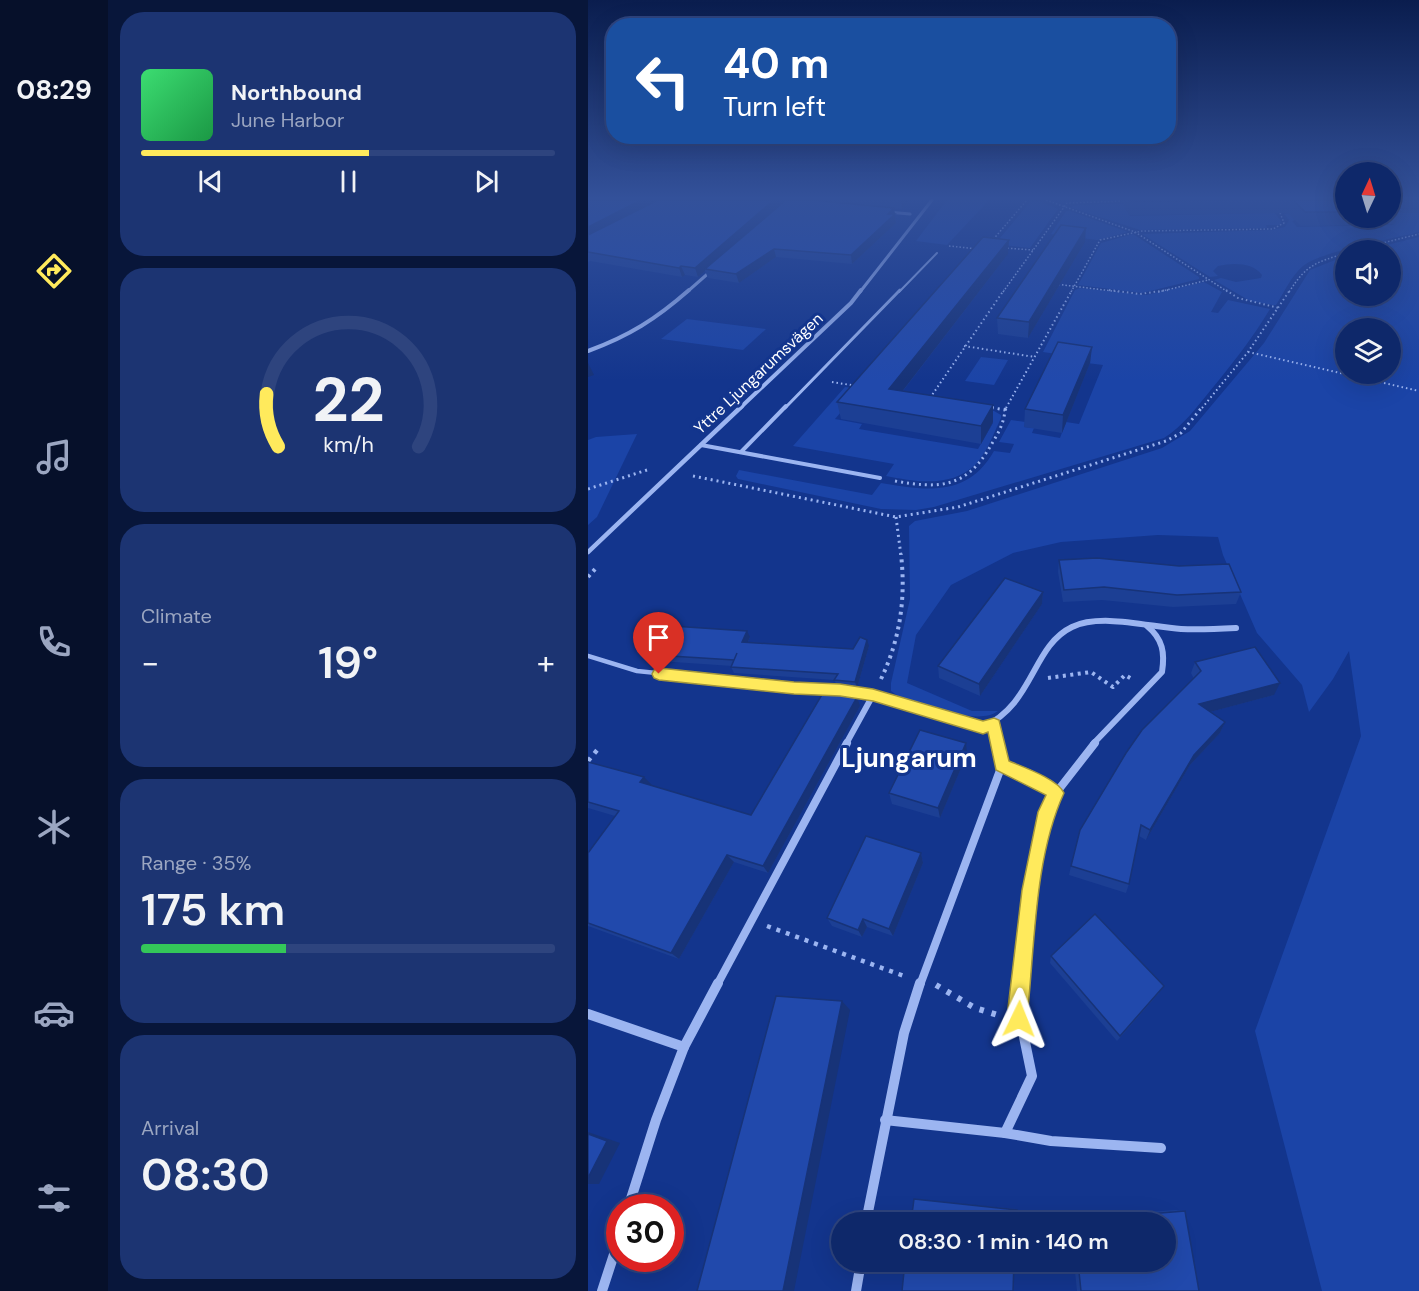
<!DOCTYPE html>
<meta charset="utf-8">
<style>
:root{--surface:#0e286a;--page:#1c3472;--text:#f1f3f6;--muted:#9ba6c1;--line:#2e447e;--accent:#ffea5c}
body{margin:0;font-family:"DM Sans",sans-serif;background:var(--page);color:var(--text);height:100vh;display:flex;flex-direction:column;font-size:22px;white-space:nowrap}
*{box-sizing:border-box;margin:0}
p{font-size:20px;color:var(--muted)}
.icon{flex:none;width:33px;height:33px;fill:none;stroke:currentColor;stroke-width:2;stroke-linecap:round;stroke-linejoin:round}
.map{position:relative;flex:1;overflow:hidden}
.sheet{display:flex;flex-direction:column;gap:12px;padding:12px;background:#08163a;width:480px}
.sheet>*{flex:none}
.top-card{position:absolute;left:18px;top:18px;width:570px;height:126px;border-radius:24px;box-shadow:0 6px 24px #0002,0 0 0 2px var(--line);background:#1a4fa0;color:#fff;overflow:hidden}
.needle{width:39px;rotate:4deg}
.controls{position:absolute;left:747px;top:162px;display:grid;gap:12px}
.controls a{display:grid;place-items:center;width:66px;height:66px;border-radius:50%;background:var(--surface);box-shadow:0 6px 24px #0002,0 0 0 2px var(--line);font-size:30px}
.speed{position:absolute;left:18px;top:1194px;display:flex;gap:12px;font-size:30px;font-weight:700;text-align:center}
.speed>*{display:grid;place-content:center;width:78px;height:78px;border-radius:50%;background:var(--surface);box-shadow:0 6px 24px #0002,0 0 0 2px var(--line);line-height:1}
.speed .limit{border:9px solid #d22;background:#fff;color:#111}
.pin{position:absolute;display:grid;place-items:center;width:51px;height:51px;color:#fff;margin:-62px -26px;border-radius:50% 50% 50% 0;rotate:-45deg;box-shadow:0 0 6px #0007}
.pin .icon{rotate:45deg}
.me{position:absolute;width:66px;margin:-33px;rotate:2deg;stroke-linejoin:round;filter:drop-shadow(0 0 4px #0008)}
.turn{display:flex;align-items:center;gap:21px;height:126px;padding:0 18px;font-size:27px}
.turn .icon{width:78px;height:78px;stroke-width:2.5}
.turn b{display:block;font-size:42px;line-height:51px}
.big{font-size:45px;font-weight:600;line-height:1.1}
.sheet .card{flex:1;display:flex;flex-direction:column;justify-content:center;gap:9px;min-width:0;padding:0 21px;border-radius:24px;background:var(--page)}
.sheet .dial{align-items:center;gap:0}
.dial svg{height:156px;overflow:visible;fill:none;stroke:var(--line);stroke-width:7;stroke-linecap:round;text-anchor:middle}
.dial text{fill:var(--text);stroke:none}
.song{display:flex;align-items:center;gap:18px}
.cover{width:72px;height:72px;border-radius:9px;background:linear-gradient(135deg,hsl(140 70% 55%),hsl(140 70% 35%))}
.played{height:6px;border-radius:3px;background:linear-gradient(90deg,var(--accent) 55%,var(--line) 55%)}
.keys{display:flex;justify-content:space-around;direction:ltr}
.heat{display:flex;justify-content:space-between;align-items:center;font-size:33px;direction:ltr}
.charge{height:9px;border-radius:4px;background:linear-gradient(90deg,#34c759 35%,var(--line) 0)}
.trip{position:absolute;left:243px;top:1212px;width:345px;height:60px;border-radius:30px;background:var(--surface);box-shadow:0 6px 24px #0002,0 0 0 2px var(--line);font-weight:600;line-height:60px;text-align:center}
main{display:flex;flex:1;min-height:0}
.dock{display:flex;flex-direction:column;width:108px;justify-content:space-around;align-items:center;background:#06102a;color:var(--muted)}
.dock .icon{width:42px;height:42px}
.dock .active{color:var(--accent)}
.dock b{font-size:27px;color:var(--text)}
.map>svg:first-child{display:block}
.green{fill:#1b44a7;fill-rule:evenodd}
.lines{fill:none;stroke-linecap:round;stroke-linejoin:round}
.path-far5{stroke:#9cb5f1;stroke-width:1.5;stroke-dasharray:1.5 2;stroke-linecap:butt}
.path-far4{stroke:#9cb5f1;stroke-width:2;stroke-dasharray:1.5 3;stroke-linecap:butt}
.path-far3{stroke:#9cb5f1;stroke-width:3;stroke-dasharray:2 4;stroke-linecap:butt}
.path-far2{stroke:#9cb5f1;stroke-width:4;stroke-dasharray:3 4.5;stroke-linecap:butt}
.path-far1{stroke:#9cb5f1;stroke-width:4.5;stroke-dasharray:4 6;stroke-linecap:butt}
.path{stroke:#9cb5f1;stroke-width:6;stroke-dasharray:4.5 8;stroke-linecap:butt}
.service-far3{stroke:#9cb5f1;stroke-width:2}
.service-far2{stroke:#9cb5f1;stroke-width:3}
.service-far1{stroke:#9cb5f1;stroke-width:4}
.service{stroke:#9cb5f1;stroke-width:4.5}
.minor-far5{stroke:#9cb5f1;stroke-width:3}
.minor-far4{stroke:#9cb5f1;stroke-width:4}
.minor-far3{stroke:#9cb5f1;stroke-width:4.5}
.minor-far2{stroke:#9cb5f1;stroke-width:6}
.minor-far1{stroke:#9cb5f1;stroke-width:8}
.minor{stroke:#9cb5f1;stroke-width:10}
.wall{fill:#1c3f94}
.shaded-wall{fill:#173378}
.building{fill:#2149ac;stroke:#173378;stroke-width:1.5}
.route{fill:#ffea5c;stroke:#a6983c;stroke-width:1.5}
.labels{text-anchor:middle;stroke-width:6;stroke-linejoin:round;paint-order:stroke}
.far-street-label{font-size:16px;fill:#fff;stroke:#13358d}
.district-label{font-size:26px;font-weight:bold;fill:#fff;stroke:#13358d}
</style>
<main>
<nav class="dock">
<b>08:29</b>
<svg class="icon active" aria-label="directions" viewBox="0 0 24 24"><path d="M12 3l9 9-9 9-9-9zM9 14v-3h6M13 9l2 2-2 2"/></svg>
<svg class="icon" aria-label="music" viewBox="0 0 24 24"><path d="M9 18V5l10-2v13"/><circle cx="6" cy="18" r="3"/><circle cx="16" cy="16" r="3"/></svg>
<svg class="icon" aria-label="phone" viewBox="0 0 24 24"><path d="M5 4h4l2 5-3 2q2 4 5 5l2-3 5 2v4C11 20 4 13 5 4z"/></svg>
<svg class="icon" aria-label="climate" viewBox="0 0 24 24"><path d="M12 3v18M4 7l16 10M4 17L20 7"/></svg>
<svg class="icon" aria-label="car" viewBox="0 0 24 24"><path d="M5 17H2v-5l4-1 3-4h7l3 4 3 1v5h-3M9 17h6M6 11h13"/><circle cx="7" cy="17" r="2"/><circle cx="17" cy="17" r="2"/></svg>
<svg class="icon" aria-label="filters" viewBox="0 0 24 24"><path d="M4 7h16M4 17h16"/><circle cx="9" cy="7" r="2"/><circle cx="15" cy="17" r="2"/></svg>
</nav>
<section class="sheet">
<div class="card">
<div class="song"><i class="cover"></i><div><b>Northbound</b><p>June Harbor</p></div></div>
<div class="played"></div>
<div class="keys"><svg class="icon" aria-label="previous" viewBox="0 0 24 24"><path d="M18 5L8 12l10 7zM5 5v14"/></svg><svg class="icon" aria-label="pause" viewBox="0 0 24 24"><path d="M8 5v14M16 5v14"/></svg><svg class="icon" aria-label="next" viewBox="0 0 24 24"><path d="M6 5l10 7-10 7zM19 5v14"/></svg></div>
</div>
<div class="card dial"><svg viewBox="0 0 100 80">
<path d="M14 69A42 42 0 1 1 86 69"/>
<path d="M14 69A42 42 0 0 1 8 42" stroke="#ffea5c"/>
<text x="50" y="56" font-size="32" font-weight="700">22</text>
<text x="50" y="72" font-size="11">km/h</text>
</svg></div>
<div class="card"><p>Climate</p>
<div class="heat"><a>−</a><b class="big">19°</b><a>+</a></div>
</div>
<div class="card"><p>Range · 35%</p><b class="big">175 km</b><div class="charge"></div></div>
<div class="card"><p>Arrival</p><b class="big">08:30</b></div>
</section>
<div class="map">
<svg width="831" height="1291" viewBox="0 0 831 1291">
<rect width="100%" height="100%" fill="#13358d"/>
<!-- green -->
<g class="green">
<path d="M359,200H401L359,245L328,241Z"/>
<path d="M451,201L470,209L442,248L407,244L442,202Z"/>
<path d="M551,203L537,208L542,216L682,213L679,203L693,221L692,225H678L679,228L552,230L481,207L490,205Z"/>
<path d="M478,211H482L540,232L509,240L463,234Z"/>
<path d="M701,213L707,220L704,221L709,227L806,225L802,218L810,213H831V232C804,239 734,251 715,266C703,276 696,293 688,305H685L662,301L626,280L633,278L648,282L673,278L674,275C664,262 645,263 630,266L625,271L630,276L622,277L554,234L684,230L697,227L701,220L696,214Z"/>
<path d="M545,234L611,277V279L554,293L490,285L513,243Z"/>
<path d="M831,237V1291H734L667,1031L773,736L761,651L745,679L721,712L714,685L669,633L635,555L630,537L570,535L473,542L425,553L363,585L328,635L319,683L384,711H410C389,727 334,703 310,696L303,691V683L322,599L321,526L327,521L379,511L574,448L602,431L676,343L722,270L757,256L758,296H802V250H779ZM758,328H802V374H758Z"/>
<path d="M616,282L634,292L623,312L630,313L640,300L682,309C664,339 644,364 622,391C608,408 595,426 576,438L346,507L328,510L293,509L150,479L148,476L151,470L284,495L293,483C339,491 380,497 406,451L422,453L426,444L411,442L423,420L438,422L436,427L446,428L444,433L472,438L478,422L491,424L515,365L499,363L495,358L455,352L487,290L492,288L558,295Z"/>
<path d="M99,319L178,329L155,350L73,339Z"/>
<path d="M393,357L420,360L406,385L377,381Z"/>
<path d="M257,387L333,399H264L247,419L274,424L271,429L390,449L405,423L350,402L406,411L413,415V418C406,433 399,452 388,464C364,488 328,482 298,476L306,464L205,446Z"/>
<path d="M49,434L9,517L0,525V440L8,437Z"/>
</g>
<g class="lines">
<!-- path-far5 -->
<g class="path-far5">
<path d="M458,200L547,232L640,292"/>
<path d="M403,242L439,200"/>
<path d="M361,246L390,249"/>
<path d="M416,248L445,250"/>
<path d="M766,250L831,234"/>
<path d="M467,284L533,292"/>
<path d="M415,292L479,203L539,201"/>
<path d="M483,292L512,240L554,231L685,229L696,223L691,210"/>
<path d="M570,292L620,280"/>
<path d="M701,292C719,264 727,263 758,253"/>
</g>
<!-- path-far4 -->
<g class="path-far4">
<path d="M521,290L552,294L580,290"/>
<path d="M638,290L650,298L691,308"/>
<path d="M376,346L447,357"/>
<path d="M660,352L831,391"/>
<path d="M244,382L269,386"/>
<path d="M342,398L416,290"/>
<path d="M401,407L405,408"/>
<path d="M418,408L484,290"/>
<path d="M614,408L660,352L702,290"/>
</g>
<!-- path-far3 -->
<g class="path-far3">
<path d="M417,410L419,406"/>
<path d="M105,476L308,517L370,507L578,441L593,433L615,406"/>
<path d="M307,481C352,489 379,488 403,445C410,434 416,423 417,410L401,407"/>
<path d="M0,489L62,469"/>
<path d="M308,517L313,556"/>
</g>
<!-- path-far2 -->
<g class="path-far2">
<path d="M0,577L9,567"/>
<path d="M460,678L503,672L525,687L537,675L544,679"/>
<path d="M293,679C312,639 318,599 313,554"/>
</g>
<!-- path-far1 -->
<g class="path-far1">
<path d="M0,761L10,749"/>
<path d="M179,926L316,976"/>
</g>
<!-- path -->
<path class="path" d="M348,985L387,1008L413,1016"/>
<!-- service-far3 -->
<path class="service-far3" d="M311,292L349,253"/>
<!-- service-far2 -->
<path class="service-far2" d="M197,408L312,290"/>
<!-- service-far1 -->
<g class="service-far1">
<path d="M113,445L292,478"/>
<path d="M153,452L198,406"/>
</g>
<!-- service -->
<path class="service" d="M0,656L49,671L235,690"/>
<!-- minor-far5 -->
<g class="minor-far5">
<path d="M300,212L322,214"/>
<path d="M99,292L124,270"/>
<path d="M272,292L344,200"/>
</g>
<!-- minor-far4 -->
<g class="minor-far4">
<path d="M0,351C41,336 68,319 101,290"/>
<path d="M152,408L263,303L273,290"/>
</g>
<!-- minor-far3 -->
<path class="minor-far3" d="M0,552L154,406"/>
<!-- minor-far2 -->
<g class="minor-far2">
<path d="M257,691L285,695L395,727C446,704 444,646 484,627C513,613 562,627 593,629C611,630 630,629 648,628"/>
<path d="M406,725L410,744"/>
<path d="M258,744L285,695"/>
<path d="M505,744L574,672C577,653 575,639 559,626"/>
</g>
<!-- minor-far1 -->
<g class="minor-far1">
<path d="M414,765L443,778L468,793"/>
<path d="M129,985L259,743"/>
<path d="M332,985L414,765L410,743"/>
<path d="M433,985L443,890L458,812L468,793L507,743"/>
</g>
<!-- minor -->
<g class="minor">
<path d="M0,1014L96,1047"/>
<path d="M297,1120L417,1133L463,1141L573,1148"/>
<path d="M417,1133L444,1076L430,1008L433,983"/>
<path d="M40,1208L68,1120L96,1047L130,983"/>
<path d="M278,1222L316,1033L332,983"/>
<path d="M14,1291L32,1236"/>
<path d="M268,1291L273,1262"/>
</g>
</g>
<!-- wall -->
<g class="wall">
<path d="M0,200H190L192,205L198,200H323L314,209H306L308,223L264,264L188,257L151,283L120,278L117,271L110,277L97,275L94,277L2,261L0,262Z"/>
<path d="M533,200H758V218H802V200H831V213H811L807,224L713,226L700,213L541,215Z"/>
<path d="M497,242L440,338L410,334L409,318Z"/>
<path d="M420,254L315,391L405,422L393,444L253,419L249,402Z"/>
<path d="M504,347L502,363L474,433L436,427L437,409Z"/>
<path d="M471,560L653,592L648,604L585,607L514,600L475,602L470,572Z"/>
<path d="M455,592L454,604L392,696L351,678L350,666Z"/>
<path d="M162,637L160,642L265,649L281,646L269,688L248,686L247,680L146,673L143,667L144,666L71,661L67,655Z"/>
<path d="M607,662L686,695L622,712L637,722L632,733L602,765L558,840L551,836L541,884L538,893L481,875L483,866L606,679L603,673Z"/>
<path d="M265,696L272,706L180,873L146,862L91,959L0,926V853L27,816L0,808V762L64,786L163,815Z"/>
<path d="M379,754L352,818L304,804L301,793Z"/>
<path d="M333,853L335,863L305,936L279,927L274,937L244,926L239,918Z"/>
<path d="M463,956L571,993L529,1041L462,963Z"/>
<path d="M326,1199L429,1209V1210Z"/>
<path d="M587,1210L597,1211L611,1291H489L486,1262H578V1222H482V1218Z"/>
</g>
<!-- shaded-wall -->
<g class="shaded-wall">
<path d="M53,200H73L0,238V227Z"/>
<path d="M186,200H190L192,205L117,269V271L110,277L107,268Z"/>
<path d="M314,200H323L314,209L313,201Z"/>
<path d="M306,208L308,223L264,264L263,255Z"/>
<path d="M498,228L497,242L440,338L441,322Z"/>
<path d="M421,240L420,254L303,406L301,389Z"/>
<path d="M186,249L188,257L151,283L148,274Z"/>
<path d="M93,266L97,275L94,277L91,268Z"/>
<path d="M504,347L502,363L474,433L475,415Z"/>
<path d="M0,363L6,375L0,377Z"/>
<path d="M405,405V422L393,444V426Z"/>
<path d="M455,592L454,604L392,696L391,684Z"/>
<path d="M159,631L162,637L157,648L154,642Z"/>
<path d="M279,640L281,646L269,688L267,682Z"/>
<path d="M692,683L686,695L607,716L611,704Z"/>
<path d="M269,697L272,706L180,873L175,866Z"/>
<path d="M637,722L632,733L602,765L558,840L562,830L606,755Z"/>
<path d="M378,743L379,754L352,818L350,808Z"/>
<path d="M56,777L64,785L52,782Z"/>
<path d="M333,853L335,863L305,936L301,929Z"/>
<path d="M139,855L146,862L91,959L83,953Z"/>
<path d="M275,919L279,927L274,937L270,930Z"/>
<path d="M254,1001L262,1010L206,1291H195Z"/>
<path d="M0,1132L32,1143L11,1184H0Z"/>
</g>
<!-- building -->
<g class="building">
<path d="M0,200H53L0,227Z"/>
<path d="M70,200H186L107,268L93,266L91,268L0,252V235Z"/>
<path d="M198,200H223L306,208L300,214H307L263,255L186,249L148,274L117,269Z"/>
<path d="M542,200H640L543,202Z"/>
<path d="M705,200H758V212H717Z"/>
<path d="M802,203L812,211H802Z"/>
<path d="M473,225L498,228L441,322L409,318Z"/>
<path d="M395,237L421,240L301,389L405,405L393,426L249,402Z"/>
<path d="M470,342L504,347L475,415L437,409Z"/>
<path d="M509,558L591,566L641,564L653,592L589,595L516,587L476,590L471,560Z"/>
<path d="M417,578L455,592L391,684L350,666Z"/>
<path d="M84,626L159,631L154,642L265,649L272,637L279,640L267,682L246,680L250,674L143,667L149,653L146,660L67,655Z"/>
<path d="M667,647L692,683L611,704L637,722L606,755L562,830L553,825L541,884L483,866L492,830L538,753L554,730L613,671L607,662Z"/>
<path d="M239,686L263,689L261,695L269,697L175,866L139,855L83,953L0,923V853L31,811L0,802V762L56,777L52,782L163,815Z"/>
<path d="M332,730L378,743L350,808L301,793Z"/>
<path d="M278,836L333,853L301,929L275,919L270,930L239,918Z"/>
<path d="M507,914L576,986L532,1036L463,956Z"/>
<path d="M188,996L254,1001L195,1291H109Z"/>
<path d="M0,1134L19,1141L0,1178Z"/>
<path d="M326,1199L429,1210L428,1222H323Z"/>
<path d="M597,1211L611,1291H493L490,1262H578V1222H486V1220Z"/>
<path d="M317,1262H426L425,1291H314Z"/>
</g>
<!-- sky -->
<linearGradient id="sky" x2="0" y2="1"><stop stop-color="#0a1d4e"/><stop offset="0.52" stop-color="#33519a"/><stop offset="1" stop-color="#33519a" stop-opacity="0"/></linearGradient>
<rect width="831" height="381" fill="url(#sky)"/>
<!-- route -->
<path class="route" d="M71,668L206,682L252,684L285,689L395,721L406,718L411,720L421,761C435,767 470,779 476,793C447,856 447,939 440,1008L441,1019L438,1026L431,1029L424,1026L420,1008L434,890L450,812L458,795L408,770L400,732L395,734L285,701L252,696L206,694L71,680L66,678L64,674L66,670Z"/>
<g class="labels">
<!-- far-street labels -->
<g class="far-street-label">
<text transform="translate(170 373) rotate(-43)" y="6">Yttre Ljungarumsvägen</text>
</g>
<!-- district labels -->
<g class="district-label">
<text x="321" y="767">Ljungarum</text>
</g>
</g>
</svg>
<div class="controls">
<a><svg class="needle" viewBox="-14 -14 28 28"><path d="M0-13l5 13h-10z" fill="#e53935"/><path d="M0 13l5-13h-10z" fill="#9ba6c1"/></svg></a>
<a><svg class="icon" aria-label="sound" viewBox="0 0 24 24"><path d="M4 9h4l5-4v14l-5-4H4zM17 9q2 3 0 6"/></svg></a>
<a><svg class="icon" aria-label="layers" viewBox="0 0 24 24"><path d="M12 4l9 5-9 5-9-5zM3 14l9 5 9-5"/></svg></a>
</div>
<div class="speed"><div class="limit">30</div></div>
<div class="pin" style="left:71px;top:674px;background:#d93025"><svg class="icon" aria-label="arrive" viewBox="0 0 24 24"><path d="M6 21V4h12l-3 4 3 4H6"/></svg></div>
<svg class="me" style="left:431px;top:1019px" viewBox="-20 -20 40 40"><path d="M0-17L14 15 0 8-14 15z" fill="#ffea5c" stroke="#fff" stroke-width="4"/></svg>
<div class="trip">08:30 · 1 min · 140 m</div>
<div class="top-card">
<div class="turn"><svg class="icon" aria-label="left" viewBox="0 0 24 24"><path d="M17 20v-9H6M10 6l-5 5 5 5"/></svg><div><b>40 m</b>Turn left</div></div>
</div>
</div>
</main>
